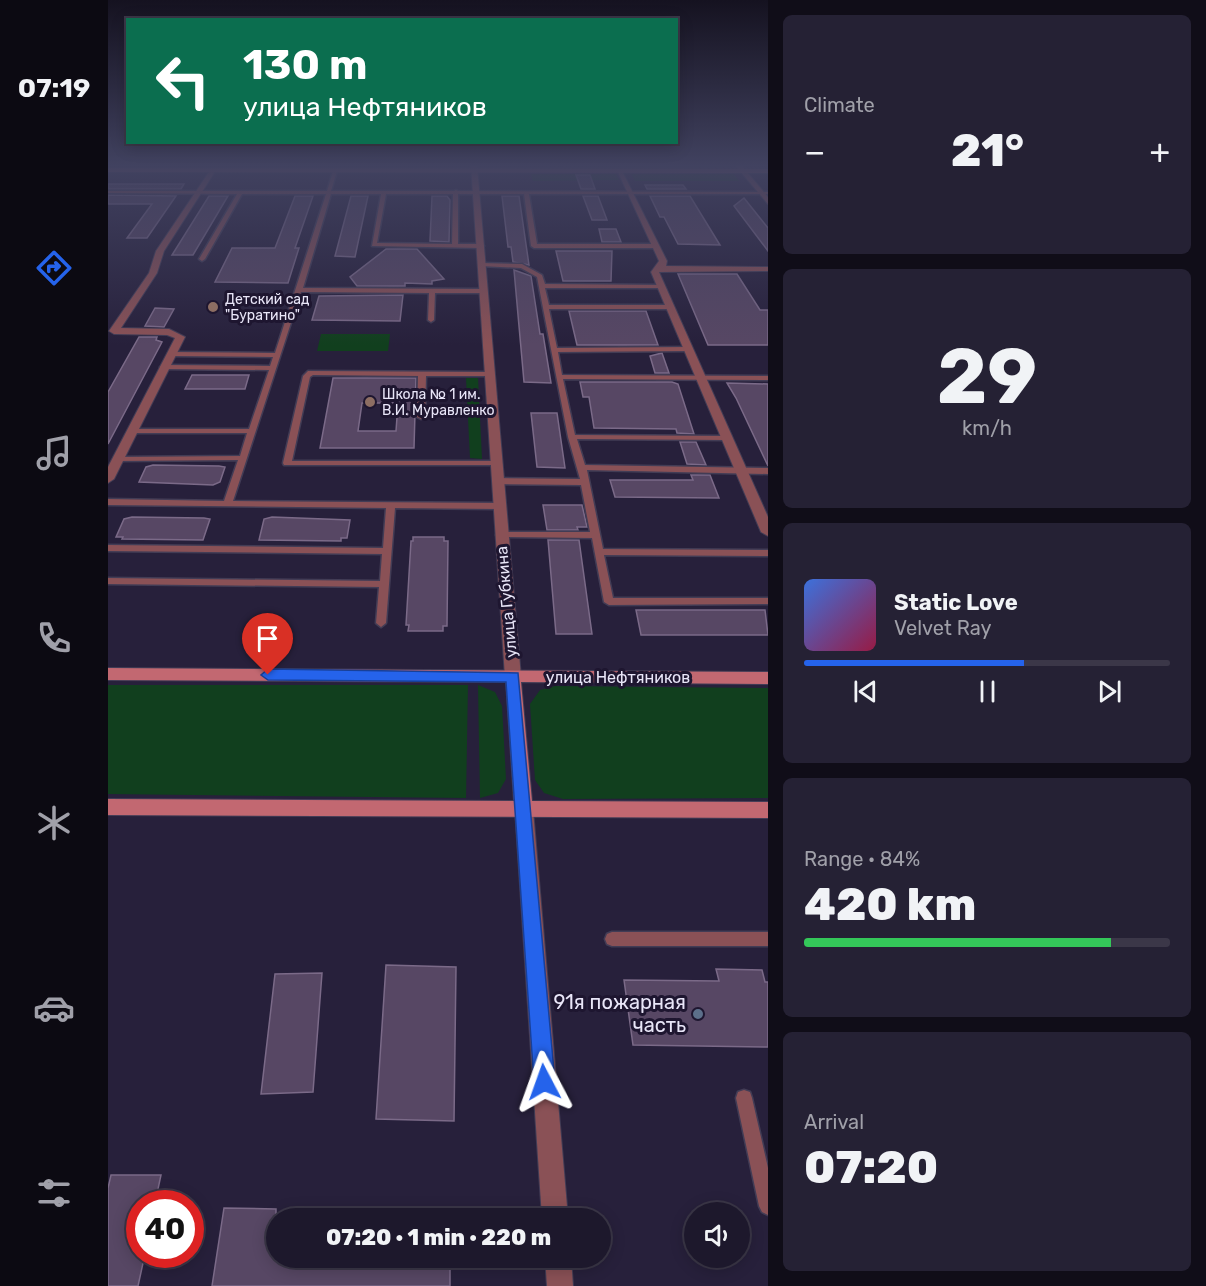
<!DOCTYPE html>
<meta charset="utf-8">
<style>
:root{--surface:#1d182c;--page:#252134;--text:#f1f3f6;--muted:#a0a0a9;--line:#3b3748;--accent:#2563eb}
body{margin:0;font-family:Rubik,sans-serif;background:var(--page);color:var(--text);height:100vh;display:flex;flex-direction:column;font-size:22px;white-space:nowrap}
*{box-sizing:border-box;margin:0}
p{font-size:20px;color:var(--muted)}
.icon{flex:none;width:33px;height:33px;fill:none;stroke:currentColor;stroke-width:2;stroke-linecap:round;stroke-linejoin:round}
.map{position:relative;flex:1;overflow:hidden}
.side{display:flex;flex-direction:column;gap:15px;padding:15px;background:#100d18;width:438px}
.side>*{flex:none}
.top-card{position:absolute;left:18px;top:18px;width:552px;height:126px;border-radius:0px;box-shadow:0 3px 15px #0003,0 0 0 2px var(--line);background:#0b6e4f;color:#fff;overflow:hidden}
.tools{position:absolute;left:576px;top:1202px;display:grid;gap:12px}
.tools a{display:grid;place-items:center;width:66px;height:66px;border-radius:50%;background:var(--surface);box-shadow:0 3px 15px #0003,0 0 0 2px var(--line);font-size:30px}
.speed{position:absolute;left:18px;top:1190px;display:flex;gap:12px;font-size:30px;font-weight:700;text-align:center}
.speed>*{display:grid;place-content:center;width:78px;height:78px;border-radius:50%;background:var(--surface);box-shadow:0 3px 15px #0003,0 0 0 2px var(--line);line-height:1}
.speed .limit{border:9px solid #d22;background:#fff;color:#111}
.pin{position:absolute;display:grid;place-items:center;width:51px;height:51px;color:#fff;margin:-62px -26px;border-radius:50% 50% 50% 0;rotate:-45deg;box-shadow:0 0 6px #0007}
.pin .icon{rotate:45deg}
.me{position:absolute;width:66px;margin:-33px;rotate:356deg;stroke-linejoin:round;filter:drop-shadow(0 0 4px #0008)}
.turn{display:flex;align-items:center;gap:21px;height:126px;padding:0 18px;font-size:27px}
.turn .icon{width:78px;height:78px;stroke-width:2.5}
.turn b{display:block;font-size:42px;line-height:51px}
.big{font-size:45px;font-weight:800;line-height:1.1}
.side .card{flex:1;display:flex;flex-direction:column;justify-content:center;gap:9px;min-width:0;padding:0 21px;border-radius:9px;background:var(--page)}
.side .dial{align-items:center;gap:0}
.dial b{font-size:78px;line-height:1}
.song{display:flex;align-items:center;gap:18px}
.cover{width:72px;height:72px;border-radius:9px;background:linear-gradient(135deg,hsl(220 70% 55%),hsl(340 70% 35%))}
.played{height:6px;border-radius:3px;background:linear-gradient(90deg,var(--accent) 60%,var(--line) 60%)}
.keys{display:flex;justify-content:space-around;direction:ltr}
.heat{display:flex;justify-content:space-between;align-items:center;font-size:33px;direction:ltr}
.charge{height:9px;border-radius:4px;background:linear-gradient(90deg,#34c759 84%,var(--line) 0)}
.trip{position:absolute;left:158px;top:1208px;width:345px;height:60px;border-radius:30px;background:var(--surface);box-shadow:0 3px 15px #0003,0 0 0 2px var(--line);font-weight:800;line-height:60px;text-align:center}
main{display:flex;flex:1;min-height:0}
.tab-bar{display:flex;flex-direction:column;width:108px;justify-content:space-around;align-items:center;background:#0c0a12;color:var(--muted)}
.tab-bar .icon{width:42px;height:42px}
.tab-bar .current{color:var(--accent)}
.tab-bar b{font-size:27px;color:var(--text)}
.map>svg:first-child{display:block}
.green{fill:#113f1e}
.building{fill:#574764;stroke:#7b6a88;stroke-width:1.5;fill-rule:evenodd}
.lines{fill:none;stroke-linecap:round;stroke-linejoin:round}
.service-casing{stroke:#423c55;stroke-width:3}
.minor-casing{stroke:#423c55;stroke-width:2}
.tertiary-casing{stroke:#423c55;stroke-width:2}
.secondary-casing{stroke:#423c55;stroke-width:2}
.service{fill:#8a5156;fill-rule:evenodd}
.minor{fill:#8a5156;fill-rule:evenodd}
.tertiary{fill:#8a5156;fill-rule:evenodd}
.secondary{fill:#c26871;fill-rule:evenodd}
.route{fill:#2563eb;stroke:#184099;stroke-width:1.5}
.education-dot{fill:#8d6e63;stroke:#1e1630;stroke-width:2}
.service-dot{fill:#5c6f8a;stroke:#1e1630;stroke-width:2}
.labels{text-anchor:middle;stroke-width:6;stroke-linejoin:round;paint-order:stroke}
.far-poi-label{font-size:14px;fill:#e9e6f8;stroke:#1e1630;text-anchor:start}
.street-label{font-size:16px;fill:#e9e6f8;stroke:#1e1630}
.near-poi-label{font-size:20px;fill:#e9e6f8;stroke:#1e1630;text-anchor:end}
</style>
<main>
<nav class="tab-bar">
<b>07:19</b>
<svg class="icon current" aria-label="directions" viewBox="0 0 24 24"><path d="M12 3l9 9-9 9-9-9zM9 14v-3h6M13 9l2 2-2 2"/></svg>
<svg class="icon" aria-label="music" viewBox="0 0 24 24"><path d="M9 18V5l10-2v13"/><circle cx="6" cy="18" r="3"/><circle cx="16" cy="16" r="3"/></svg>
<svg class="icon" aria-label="phone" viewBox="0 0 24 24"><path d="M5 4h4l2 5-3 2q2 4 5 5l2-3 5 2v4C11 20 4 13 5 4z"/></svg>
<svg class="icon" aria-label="climate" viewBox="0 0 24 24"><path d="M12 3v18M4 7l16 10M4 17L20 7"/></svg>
<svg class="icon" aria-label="car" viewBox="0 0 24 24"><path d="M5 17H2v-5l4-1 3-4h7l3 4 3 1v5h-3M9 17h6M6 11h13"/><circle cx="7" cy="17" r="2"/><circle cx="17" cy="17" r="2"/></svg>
<svg class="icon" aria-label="filters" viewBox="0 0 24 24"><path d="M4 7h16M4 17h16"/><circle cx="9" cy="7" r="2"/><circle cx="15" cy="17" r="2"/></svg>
</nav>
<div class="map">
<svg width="660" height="1286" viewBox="0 0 660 1286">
<rect width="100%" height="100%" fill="#27203b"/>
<!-- green -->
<g class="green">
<path d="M420,165H619L621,167L420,166Z"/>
<path d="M423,174H508L511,180L425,181Z"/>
<path d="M523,174H626L631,181H527Z"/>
<path d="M213,334H282L280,351H209Z"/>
<path d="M358,378H370L374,459L362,458Z"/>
<path d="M0,685H360L358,798L0,794Z"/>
<path d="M370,685L387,692L394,706L398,779L390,793L372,798Z"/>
<path d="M447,686L660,688V798L455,799L436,793L427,780L422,704L432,690Z"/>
</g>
<!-- building -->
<g class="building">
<path d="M468,175H482L487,189H473Z"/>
<path d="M0,184H76L73,189H0Z"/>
<path d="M537,185H575L578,189H539Z"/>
<path d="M0,195L68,196L39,238H19L44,204H0Z"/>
<path d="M101,196H120L85,255H64Z"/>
<path d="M187,196H205L187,248H191L180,283L107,282L124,248H167Z"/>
<path d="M243,196H260L247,257L227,256Z"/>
<path d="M324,196H339L342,200L341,242L322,241Z"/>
<path d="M394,196H411L421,265L405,262L403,247H400Z"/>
<path d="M475,196H490L499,220H484Z"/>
<path d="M542,196H582L612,245L570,244L556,217H552Z"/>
<path d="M636,198L660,228V251L626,206Z"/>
<path d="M491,229H508L513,242H494Z"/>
<path d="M278,249H309L336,279L324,281V284L297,283V286H249L242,277Z"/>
<path d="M448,251H504L503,281H455Z"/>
<path d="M406,270L423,276L432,334H435L443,383L416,382Z"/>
<path d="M570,274H629L652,310H660V345H600Z"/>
<path d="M295,295L292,321L204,320L211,296Z"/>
<path d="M47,308L66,309L56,327L37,326Z"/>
<path d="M461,311H538L550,345H469Z"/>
<path d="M31,337H49L48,340L54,342L0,444V392Z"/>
<path d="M554,353L561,373H547L542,356Z"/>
<path d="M84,375H141L137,389H77Z"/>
<path d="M225,378H308L306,448H212ZM254,403H290L288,431H250Z"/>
<path d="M472,382H564L570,384L586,434L569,433L568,429L486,428L481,397H475Z"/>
<path d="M619,383L660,384V466L628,398Z"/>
<path d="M423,413H449L457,468L429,467Z"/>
<path d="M572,442H588L598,465L579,464Z"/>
<path d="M45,465L111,466L117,467L112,482L105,485L31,482L38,467Z"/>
<path d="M583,475H602L611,498L507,497L502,480H585Z"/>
<path d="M435,505H474L479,527H469L470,530H439Z"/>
<path d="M24,517L96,518L102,519L95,540L14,539L15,537H8L16,519Z"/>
<path d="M164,517L242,520L239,538H233V541L151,540L156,519Z"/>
<path d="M305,537H336V541H340L339,626H335V631H300L301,625H298L303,541H305Z"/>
<path d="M440,540H471L484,634H448Z"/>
<path d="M528,610H657L660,635H533Z"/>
<path d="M278,965L348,967L346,1121L268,1119Z"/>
<path d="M608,969L654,970L657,982H660V1047L525,1045L516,980L611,981Z"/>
<path d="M214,973L205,1092L153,1094L167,974Z"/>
<path d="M3,1175H53L47,1203H32V1254H37L30,1286H0V1188Z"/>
<path d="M116,1208L168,1209V1257H342V1286H104Z"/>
</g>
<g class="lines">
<defs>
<g id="service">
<path d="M227,170L229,171L223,191H346L348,190L350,191L660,192V194H421L429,244H546L549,246L546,248H426L423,246L416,194H350V244H373L376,246L373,248L264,246L273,194H223L195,288L375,289L378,291L375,293H327L326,320L323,322L320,320L321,293L193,292L125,501L390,503L394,506L390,509L287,508L278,623L273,627L268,623L271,587L0,584V578L272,581L274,554L0,551V545L275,548L278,508L0,505V499L116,501L130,460L10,461L6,459L10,457L132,456L139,433H24L20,431L24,429H141L161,370L56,369L52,367L56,365L162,366L165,357L63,356L60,354L63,352L167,353L218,194H134L97,259L94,261L91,259L129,194L0,193V191H219L225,171ZM278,194H345L344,244L269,243Z"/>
<path d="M374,263L414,264L434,275L437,284L555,285V287L553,288H437L441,305H562L565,307L562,309H441L449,348L581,347L584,349L581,351L450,352L454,375L660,376V380L455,379L467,435L619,436L623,438L619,440L469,439L477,465L660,468V474L479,470L495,549L660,550V556L496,555L505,598H660V604L501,605L496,602L484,538L390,537L388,535L390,533L393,532H482L473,485L389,484L385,481L389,478L472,479L460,437L429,277L413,268L372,266V264Z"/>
<path d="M200,371L381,372L385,374L381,376H318L317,417L313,419L309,417L310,376L205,375L202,377L184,461H387L391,463L387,465H176L175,463L195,376Z"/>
<path d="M504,932H660V946H504L499,944L497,939L499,934Z"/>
<path d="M636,1090L642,1092L644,1098L660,1168V1215L654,1212L651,1206L628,1098L630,1092Z"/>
</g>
<g id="minor">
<path d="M627,165H633L660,197V204Z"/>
<path d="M103,169L108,170L56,251L49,273L13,328L61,329L77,337L6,479L0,483V467L67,338L59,335L6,334L1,331L41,273L48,251Z"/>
<path d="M509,170L514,171L559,261L558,266L660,267V271L551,272L660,517V536L653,532L543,272L551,261Z"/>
</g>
<g id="tertiary">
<path d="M363,165H369L413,677L411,681H399L397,677Z"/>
<path d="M416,802L422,804L425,810L460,1218H434L407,810L410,804Z"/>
<path d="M437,1257H463L465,1286H439Z"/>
</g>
<g id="secondary">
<path d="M0,168L660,169V173L0,172Z"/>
<path d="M0,668L660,672V684L413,682L424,801L660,802V818L0,815V799L406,801L398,682L0,680Z"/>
</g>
</defs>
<!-- service casing -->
<use href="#service" class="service-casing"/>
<!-- minor casing -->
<use href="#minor" class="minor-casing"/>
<!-- tertiary casing -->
<use href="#tertiary" class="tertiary-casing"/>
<!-- secondary casing -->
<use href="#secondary" class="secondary-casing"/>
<!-- service -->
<use href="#service" class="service"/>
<!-- minor -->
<use href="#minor" class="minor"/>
<!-- tertiary -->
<use href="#tertiary" class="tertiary"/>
<!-- secondary -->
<use href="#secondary" class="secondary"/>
</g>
<!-- sky -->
<linearGradient id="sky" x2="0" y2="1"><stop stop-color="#151220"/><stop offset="0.48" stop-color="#414260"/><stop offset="1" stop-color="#414260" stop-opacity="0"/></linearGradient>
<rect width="660" height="345" fill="url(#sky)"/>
<!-- route -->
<path class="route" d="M160,669L410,673L447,1082L444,1089L436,1092L429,1089L426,1082L398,682L160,680L153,675Z"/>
<!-- markers -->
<g class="education-dot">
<circle cx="105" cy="307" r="6"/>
<circle cx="262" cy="402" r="6"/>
</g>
<circle class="service-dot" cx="590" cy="1014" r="6"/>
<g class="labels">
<!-- far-poi labels -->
<g class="far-poi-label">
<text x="117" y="304">Детский сад<tspan x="117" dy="16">"Буратино"</tspan></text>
<text x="274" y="399">Школа № 1 им.<tspan x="274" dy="16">В.И. Муравленко</tspan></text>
</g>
<!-- street labels -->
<g class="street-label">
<text transform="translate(398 602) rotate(-95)" y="6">улица Губкина</text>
<text x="510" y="683">улица Нефтяников</text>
</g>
<!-- near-poi labels -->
<g class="near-poi-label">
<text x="578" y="1009">91я пожарная<tspan x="578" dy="23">часть</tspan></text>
</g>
</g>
</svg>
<div class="tools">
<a><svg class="icon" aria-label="sound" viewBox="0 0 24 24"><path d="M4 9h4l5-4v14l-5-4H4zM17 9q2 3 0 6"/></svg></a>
</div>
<div class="speed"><div class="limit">40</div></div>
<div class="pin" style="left:160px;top:675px;background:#d93025"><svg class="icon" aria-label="arrive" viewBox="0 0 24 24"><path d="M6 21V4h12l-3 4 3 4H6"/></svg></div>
<svg class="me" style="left:436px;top:1082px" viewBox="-20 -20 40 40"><path d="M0-17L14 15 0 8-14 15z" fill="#2563eb" stroke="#fff" stroke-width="4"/></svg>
<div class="trip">07:20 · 1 min · 220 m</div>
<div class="top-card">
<div class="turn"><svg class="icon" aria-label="left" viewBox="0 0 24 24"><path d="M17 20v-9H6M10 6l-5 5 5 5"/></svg><div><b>130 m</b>улица Нефтяников</div></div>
</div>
</div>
<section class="side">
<div class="card"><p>Climate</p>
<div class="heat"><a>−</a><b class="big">21°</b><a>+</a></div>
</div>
<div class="card dial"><b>29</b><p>km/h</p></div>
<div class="card">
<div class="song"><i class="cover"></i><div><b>Static Love</b><p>Velvet Ray</p></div></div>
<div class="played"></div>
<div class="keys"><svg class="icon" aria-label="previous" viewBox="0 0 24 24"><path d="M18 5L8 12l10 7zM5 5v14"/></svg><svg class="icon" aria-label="pause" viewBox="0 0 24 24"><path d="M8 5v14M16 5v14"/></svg><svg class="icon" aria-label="next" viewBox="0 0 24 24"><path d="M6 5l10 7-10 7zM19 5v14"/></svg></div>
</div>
<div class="card"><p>Range · 84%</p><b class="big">420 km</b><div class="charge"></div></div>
<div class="card"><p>Arrival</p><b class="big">07:20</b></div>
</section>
</main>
